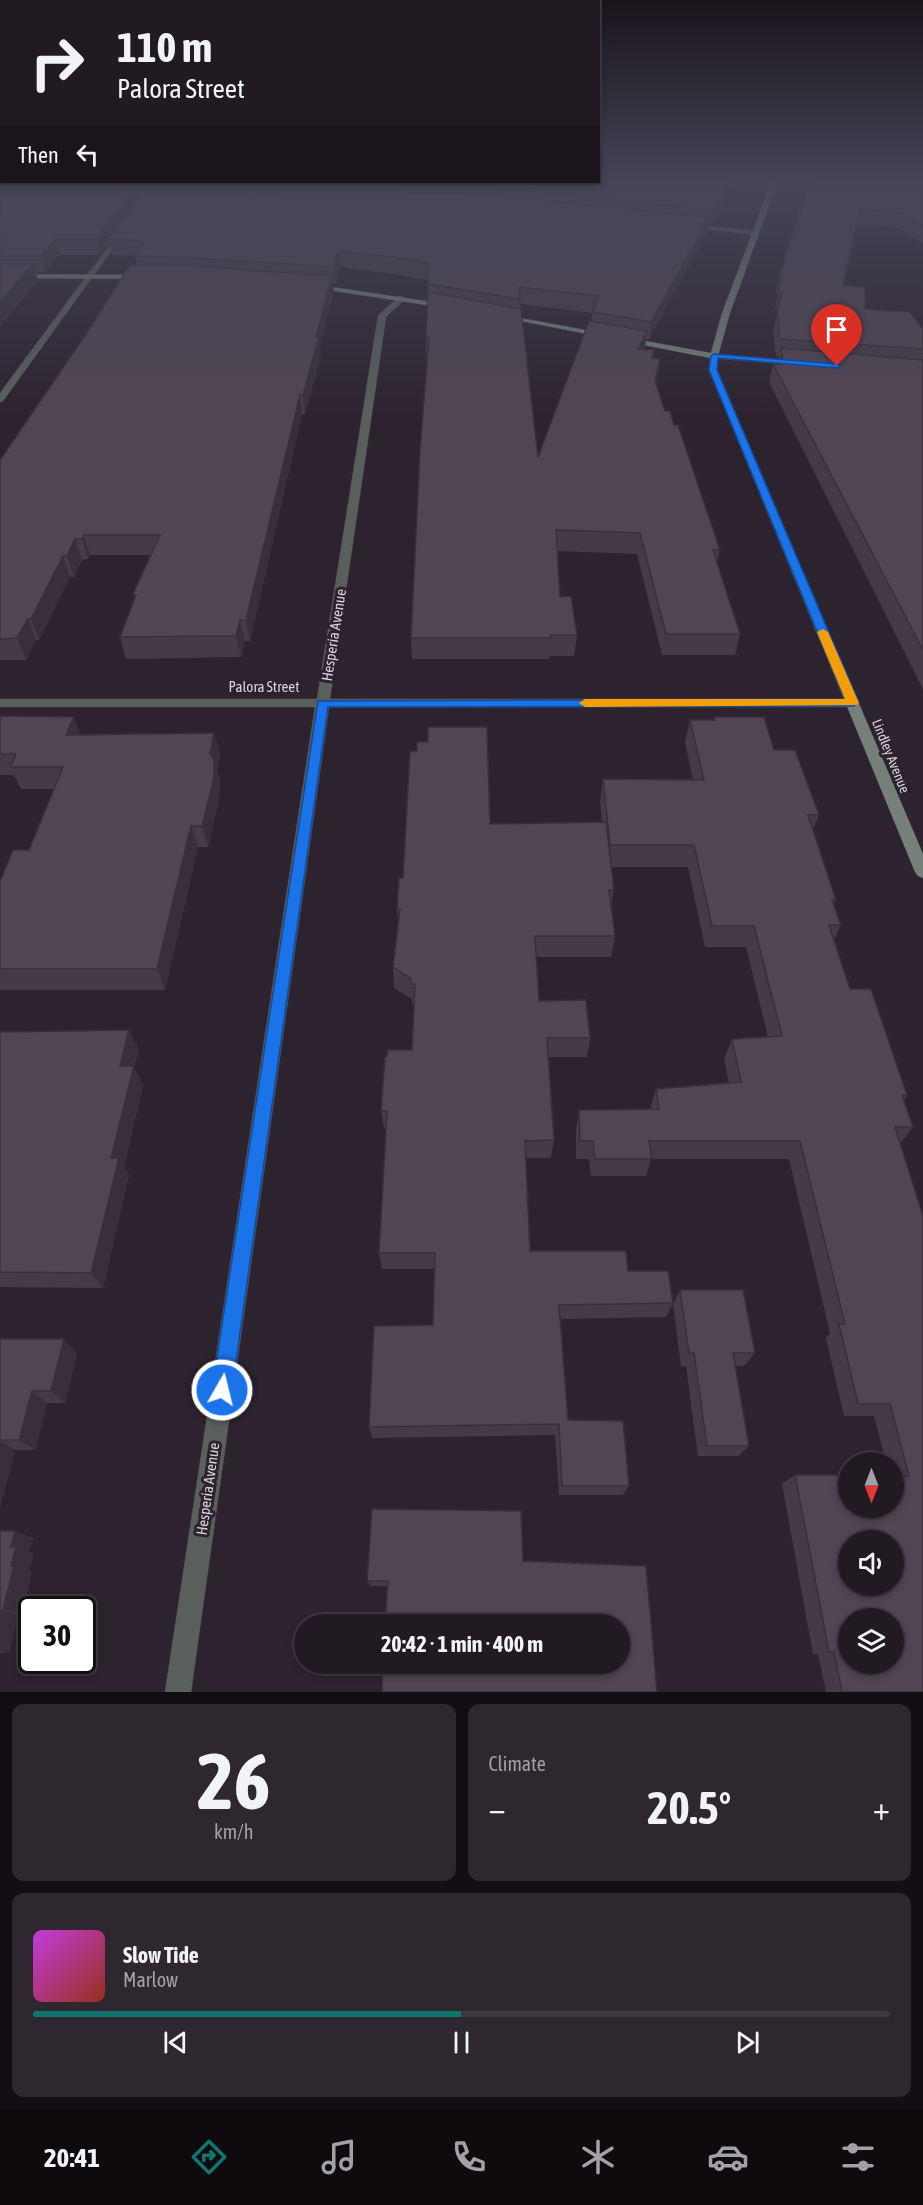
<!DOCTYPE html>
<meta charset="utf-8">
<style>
:root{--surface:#221a23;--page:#2e2730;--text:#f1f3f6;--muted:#a2a1a6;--line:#3f3841;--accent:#0f766e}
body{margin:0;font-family:"Asap Condensed",sans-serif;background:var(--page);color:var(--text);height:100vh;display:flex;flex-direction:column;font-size:22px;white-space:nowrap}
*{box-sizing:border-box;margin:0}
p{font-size:20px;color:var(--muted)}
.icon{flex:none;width:33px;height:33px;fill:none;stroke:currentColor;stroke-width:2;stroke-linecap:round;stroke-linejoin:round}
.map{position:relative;height:1692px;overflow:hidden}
.side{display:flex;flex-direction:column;gap:12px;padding:12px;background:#130e13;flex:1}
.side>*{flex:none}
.top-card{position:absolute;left:0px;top:0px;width:600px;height:183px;box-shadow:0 3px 9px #0003,0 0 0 2px var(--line);background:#221a23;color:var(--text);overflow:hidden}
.needle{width:39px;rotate:180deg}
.tools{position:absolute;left:838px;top:1452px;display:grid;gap:12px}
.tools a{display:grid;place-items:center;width:66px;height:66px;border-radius:50%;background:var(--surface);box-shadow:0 3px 9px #0003,0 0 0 2px var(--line);font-size:30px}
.speed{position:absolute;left:18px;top:1596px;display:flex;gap:12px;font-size:30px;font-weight:700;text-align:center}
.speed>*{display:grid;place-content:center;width:78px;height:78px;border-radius:50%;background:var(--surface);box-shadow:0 3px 9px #0003,0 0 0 2px var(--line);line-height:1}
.speed .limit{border:3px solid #111;border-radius:9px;background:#fff;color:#111}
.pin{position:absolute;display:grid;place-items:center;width:51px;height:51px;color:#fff;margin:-62px -26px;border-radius:50% 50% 50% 0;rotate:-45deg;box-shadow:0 0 6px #0007}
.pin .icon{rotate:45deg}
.me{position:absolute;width:66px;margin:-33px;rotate:8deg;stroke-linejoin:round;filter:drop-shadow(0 0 4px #0008)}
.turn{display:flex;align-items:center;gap:21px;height:126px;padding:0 18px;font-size:27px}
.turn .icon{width:78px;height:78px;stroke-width:2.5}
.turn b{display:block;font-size:42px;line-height:51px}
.then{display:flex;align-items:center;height:57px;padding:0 18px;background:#0003;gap:12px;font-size:22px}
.big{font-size:45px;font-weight:700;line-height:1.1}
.side .card{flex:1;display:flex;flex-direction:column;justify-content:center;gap:9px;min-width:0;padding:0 21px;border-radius:12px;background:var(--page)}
.side .dial{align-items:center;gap:0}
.dial b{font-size:78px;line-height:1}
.song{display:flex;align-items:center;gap:18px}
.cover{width:72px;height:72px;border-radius:9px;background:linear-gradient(135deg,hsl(290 70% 55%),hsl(10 70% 35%))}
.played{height:6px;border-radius:3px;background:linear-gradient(90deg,var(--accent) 50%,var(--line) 50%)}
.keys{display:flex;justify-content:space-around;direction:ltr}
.heat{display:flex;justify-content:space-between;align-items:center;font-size:33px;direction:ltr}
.side .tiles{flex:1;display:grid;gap:12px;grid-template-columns:1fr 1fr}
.card:last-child{grid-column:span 2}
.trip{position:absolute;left:294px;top:1614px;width:336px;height:60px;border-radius:30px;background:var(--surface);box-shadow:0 3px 9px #0003,0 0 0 2px var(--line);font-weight:700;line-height:60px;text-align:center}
.dock{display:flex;height:96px;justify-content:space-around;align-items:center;background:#0e0a0e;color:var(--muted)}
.dock .icon{width:42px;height:42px}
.dock .current{color:var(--accent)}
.dock b{font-size:27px;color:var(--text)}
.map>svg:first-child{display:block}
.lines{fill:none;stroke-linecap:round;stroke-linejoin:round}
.street-casing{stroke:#493f4a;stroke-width:1}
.secondary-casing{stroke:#493f4a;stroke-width:1}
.street{fill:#59605c;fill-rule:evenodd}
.secondary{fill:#75807a;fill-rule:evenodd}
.wall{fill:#453b47;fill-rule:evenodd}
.shaded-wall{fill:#383039}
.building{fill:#504552;stroke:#383039;stroke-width:1.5;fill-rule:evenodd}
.route{fill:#1a73e8;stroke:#114b97;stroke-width:1.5}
.slow{fill:#f59e0b}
.labels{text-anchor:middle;stroke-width:6;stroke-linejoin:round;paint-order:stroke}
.far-street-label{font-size:14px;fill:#d9d3da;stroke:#2d232f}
.street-label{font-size:15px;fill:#d9d3da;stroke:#2d232f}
</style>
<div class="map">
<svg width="923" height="1692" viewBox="0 0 923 1692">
<rect width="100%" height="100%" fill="#2d232f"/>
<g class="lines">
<defs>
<g id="street">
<path d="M689,224L756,231L759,233L756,235L687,227Z"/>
<path d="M120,231L125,232L3,401L0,402V393Z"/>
<path d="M399,296L406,298L386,317L330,699H853L860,703L853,707H329L191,1692H165L315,707H0V699H317L378,316Z"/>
<path d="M714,354L798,361L802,363L798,365L711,358L710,356Z"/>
</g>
<g id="secondary">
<path d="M772,181H778L730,313L718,356L717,370L923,854V878L918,876L915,872L709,370L710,358L500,317L504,315L711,353L722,313Z"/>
<path d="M0,274L141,275L145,277L141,279L0,278Z"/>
<path d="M312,284L445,304L449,306L445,308L315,288Z"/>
</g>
</defs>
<!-- street casing -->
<use href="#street" class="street-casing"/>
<!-- secondary casing -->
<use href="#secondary" class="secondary-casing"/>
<!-- street -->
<use href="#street" class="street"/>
<!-- secondary -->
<use href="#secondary" class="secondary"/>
</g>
<!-- wall -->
<g class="wall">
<path d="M0,181H739L737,188H730L717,219H713L710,226L708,225L707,232L649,340L646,339L644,349L654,350L653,358L658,377L656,385L665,411L720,550L717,562L740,634L735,655H662L637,554L557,551L560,597L577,635L574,656H550L549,659H412L411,638L428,355H426V337L428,280L394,274L340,267L336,284H333L334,292L320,345L321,355L305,414H302L250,641H245L241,657L126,659L120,637L135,599L133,594L151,555H90L88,559L82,560L74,577H70L39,640H36L26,660H0V460L137,265L135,256L112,255L109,243L99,255H59L45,272H35L38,280L0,327ZM152,184L153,191H147ZM135,197H140L136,203ZM520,304L592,313V321L538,457Z"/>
<path d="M810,181H923V244L898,228L857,224L843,285L865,309L923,329V689L769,382L773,364H778L779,357L776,356L773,330L778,310H775L778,293H775L779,276Z"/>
<path d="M0,716L74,717L80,734L214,733L220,754L217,768L220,780L219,799L208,847H198L165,990H0V881L29,850L55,789H21L14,775H0Z"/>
<path d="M715,717L774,750L819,815L813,830L836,900L834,904L841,925L834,940L850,989L907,1095L904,1100L913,1127L900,1144L923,1692H826L818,1654H813L782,1484L795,1475L894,1508V1462H886L874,1416H844L826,1338L830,1333L789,1159H651L646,1176H591L589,1159H576V1129L579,1110L650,1109L656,1089L729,1083L724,1058L732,1039L768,1037L746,947H705L688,867H611L614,890L611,904L615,936L611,957H536L539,1001L590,1038L587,1057H549L554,1140L551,1158H526L530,1251L628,1271L673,1303L666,1317L560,1319L568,1420L629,1486L623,1495H559L555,1435L372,1438L369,1427L433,1325L434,1269H382L379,1253L386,1129H384L381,1111L412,1050L414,1004H412V999L394,988L393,967L398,921L397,909L403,878L417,751L490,824L602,822L600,801L603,779L693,780L685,742L690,720H714Z"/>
<path d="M0,1032L139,1050L134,1067L143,1085L124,1167L129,1175L103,1288L0,1287Z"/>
<path d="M680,1290L755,1353L744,1366H735L749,1446L738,1456H698L686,1366H681L673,1304Z"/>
<path d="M0,1339L77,1353L65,1403H47L35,1450H15L0,1508Z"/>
<path d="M0,1531L33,1538L29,1552L34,1553L29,1571L32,1572L22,1614H18L9,1653H0Z"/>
<path d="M523,1561L387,1586H371L367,1581Z"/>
</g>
<!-- shaded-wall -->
<g class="shaded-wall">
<path d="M729,181H731L730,188L717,219L719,204Z"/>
<path d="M140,182H154H151L152,184L143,197Z"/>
<path d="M133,191L137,205L108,239L109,243L99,255L96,239Z"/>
<path d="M716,204L713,219L710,226L713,210Z"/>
<path d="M709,217L707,232L649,340L651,322Z"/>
<path d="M55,239L59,255L45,272L40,256Z"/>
<path d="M338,251L340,267L336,284L334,267Z"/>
<path d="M33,264L38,280L0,327V303Z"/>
<path d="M332,276L334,292L320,345L321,355L305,414L303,395L316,337Z"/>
<path d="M647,331L645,348L635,366L638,349Z"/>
<path d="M660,359L658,377L652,400L655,381Z"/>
<path d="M300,395L302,414L250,641L246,620Z"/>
<path d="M84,535L90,555L88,559L82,539Z"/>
<path d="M75,539L82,560L74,577L67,556Z"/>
<path d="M63,556L70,577L39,640L31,619Z"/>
<path d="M28,619L36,640L26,660L17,638Z"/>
<path d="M240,620L245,641L241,657L236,636Z"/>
<path d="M74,717L82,739L66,735Z"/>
<path d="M214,733L220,754L217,768L220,780L219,799L208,847L202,826L210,754Z"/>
<path d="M191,826L198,847L165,990L157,969Z"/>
<path d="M129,1030L139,1050L134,1067L143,1085L124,1167L129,1175L103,1288L91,1273L111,1158L120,1066Z"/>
<path d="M64,1339L77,1353L65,1403L51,1391Z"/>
<path d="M32,1391L47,1403L35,1450L19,1440Z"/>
<path d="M0,1441L15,1450L0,1508Z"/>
<path d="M15,1531L33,1538L29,1552L34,1553L29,1571L32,1572L22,1614L3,1610L11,1566V1547Z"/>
<path d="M0,1610L18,1614L9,1653L0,1652Z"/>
</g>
<!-- building -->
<g class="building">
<path d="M729,181L719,204H716L713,210L485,187L391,183L151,182H152Z"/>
<path d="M810,181H923V226L902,213L860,209L843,285L865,287V309L910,312L923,329V349L780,339L777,313L782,293H778L782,277L779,276Z"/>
<path d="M0,190L133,191L96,239H55L40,256H0Z"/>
<path d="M145,191L391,192L485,195L709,217L651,322L593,312L599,296L519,287L520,299L428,284L429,263L393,257L338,251L334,267L179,257L135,256L145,241L108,239Z"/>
<path d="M0,264H33L0,303Z"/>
<path d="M130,265H179L332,276L316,337H319L303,395H300L246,620H240L236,636L120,637L136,595L133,594L160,535H84L82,539H75L67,556H63L31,619H28L17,638L0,639V460L84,337Z"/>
<path d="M428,292L521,309L538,457L589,321L647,331L638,349L654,350L652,358L660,359L655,381L665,411H670L674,425H678L720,550H713L740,634H666L640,533L556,530L560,597L571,596L577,635H551V638H411L420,450L429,337H426Z"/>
<path d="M781,348L923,360V650L773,364H783Z"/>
<path d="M0,716L74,717L66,735L214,733L210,754L214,759V778L202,826H191L157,969H0V881L13,850H29L63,767H10L16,754H0Z"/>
<path d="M715,717H764L774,750H795L819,815H808L836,900H832L841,925H829L850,989H871L907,1095H902L913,1127H895L923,1216V1692H842L834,1652H829L795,1475H849V1508H894V1476H909L890,1404H858L839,1324H845L800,1141H649L652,1159H595L593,1141H580L579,1110L659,1109L656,1089L741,1082L732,1039L782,1036L754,926H712L694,845H610L603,779L704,780L690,720H715ZM849,1540H894V1586H849ZM849,1618H894V1664H849Z"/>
<path d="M428,727H487L490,824L606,822L614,890H609L615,936H535L539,1001L586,1000L590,1038H547L554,1140L525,1141L530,1251H626L628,1271H668L673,1303L559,1305L568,1420L623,1421L629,1486H562L559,1424L369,1427L374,1326L433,1325L435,1253H379L387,1111H381L385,1057L387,1056L388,1050H412L415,984H411V979L393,967L400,909H397L399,878H403L404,860L410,751H417V742H428Z"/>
<path d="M129,1030L120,1066H134L111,1158H119L91,1273L0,1272V1032Z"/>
<path d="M680,1290H743L755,1353H733L749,1446H707L694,1353H689Z"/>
<path d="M0,1339H64L51,1391H32L19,1440H0Z"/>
<path d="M372,1509L521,1511L523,1561L646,1566L657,1692H382L383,1664H620V1624H385L388,1581H367Z"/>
<path d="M0,1531H15L11,1547H16L11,1566H14L3,1610H0Z"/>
</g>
<!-- sky -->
<linearGradient id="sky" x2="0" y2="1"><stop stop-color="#19131a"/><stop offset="0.43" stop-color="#464558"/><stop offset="1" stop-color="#464558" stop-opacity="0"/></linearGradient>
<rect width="923" height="418" fill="url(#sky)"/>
<!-- route -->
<path class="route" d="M714,354L837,364L840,366L837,368L718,358L717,370L859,703L853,706L328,707L232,1390L229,1397L222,1400L215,1397L212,1390L318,701L845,699L709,370L711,356Z"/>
<!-- slow -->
<path class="slow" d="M823,629L828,632L859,703L857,705L585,707L579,703L585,699H845L817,632Z"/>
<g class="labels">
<!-- far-street labels -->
<g class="far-street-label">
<text transform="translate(891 756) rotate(68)" y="5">Lindley Avenue</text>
</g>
<!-- street labels -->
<g class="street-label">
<text transform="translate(334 635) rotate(-81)" y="5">Hesperia Avenue</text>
<text x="264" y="692">Palora Street</text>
<text transform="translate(208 1489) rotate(-82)" y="5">Hesperia Avenue</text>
</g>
</g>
</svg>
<div class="tools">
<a><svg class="needle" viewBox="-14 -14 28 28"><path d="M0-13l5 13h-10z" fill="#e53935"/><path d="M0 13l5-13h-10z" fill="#a2a1a6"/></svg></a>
<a><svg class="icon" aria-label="sound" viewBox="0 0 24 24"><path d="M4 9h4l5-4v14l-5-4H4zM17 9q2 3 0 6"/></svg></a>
<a><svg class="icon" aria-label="layers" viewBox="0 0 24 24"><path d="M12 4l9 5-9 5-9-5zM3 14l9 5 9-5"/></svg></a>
</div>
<div class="speed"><div class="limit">30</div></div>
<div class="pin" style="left:837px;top:366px;background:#d93025"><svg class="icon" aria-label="arrive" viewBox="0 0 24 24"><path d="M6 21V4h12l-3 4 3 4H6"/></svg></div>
<svg class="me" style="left:222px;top:1390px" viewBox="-20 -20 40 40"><circle r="17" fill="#1a73e8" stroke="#fff" stroke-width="3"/><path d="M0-11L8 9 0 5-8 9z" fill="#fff"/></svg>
<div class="trip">20:42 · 1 min · 400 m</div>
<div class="top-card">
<div class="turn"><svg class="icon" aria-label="right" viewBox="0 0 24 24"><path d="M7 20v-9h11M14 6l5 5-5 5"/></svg><div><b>110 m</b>Palora Street</div></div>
<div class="then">Then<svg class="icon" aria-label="left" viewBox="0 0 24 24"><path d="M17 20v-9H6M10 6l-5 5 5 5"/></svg></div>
</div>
</div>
<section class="side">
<div class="tiles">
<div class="card dial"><b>26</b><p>km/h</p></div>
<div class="card"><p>Climate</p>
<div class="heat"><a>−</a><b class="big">20.5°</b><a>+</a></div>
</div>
<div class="card">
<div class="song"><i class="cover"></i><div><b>Slow Tide</b><p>Marlow</p></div></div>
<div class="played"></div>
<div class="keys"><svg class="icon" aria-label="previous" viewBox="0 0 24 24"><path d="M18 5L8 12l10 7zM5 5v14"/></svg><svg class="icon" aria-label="pause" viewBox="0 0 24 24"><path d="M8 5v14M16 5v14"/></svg><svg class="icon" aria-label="next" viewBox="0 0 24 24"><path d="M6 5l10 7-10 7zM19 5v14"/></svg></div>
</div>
</div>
</section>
<nav class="dock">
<b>20:41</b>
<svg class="icon current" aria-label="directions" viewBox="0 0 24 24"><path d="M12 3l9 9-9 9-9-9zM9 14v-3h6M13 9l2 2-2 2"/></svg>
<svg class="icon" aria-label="music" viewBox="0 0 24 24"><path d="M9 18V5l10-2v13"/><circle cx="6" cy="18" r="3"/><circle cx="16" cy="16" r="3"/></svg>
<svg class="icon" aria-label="phone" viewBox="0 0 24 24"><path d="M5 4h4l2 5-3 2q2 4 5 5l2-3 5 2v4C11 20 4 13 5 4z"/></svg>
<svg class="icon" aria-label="climate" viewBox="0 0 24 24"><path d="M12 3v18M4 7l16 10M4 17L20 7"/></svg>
<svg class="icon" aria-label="car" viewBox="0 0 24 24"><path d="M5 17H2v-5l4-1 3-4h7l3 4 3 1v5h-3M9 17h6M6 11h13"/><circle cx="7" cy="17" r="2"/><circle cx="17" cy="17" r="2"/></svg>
<svg class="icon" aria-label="filters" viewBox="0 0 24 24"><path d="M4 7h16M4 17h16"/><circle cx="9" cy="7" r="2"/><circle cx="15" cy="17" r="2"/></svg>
</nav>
